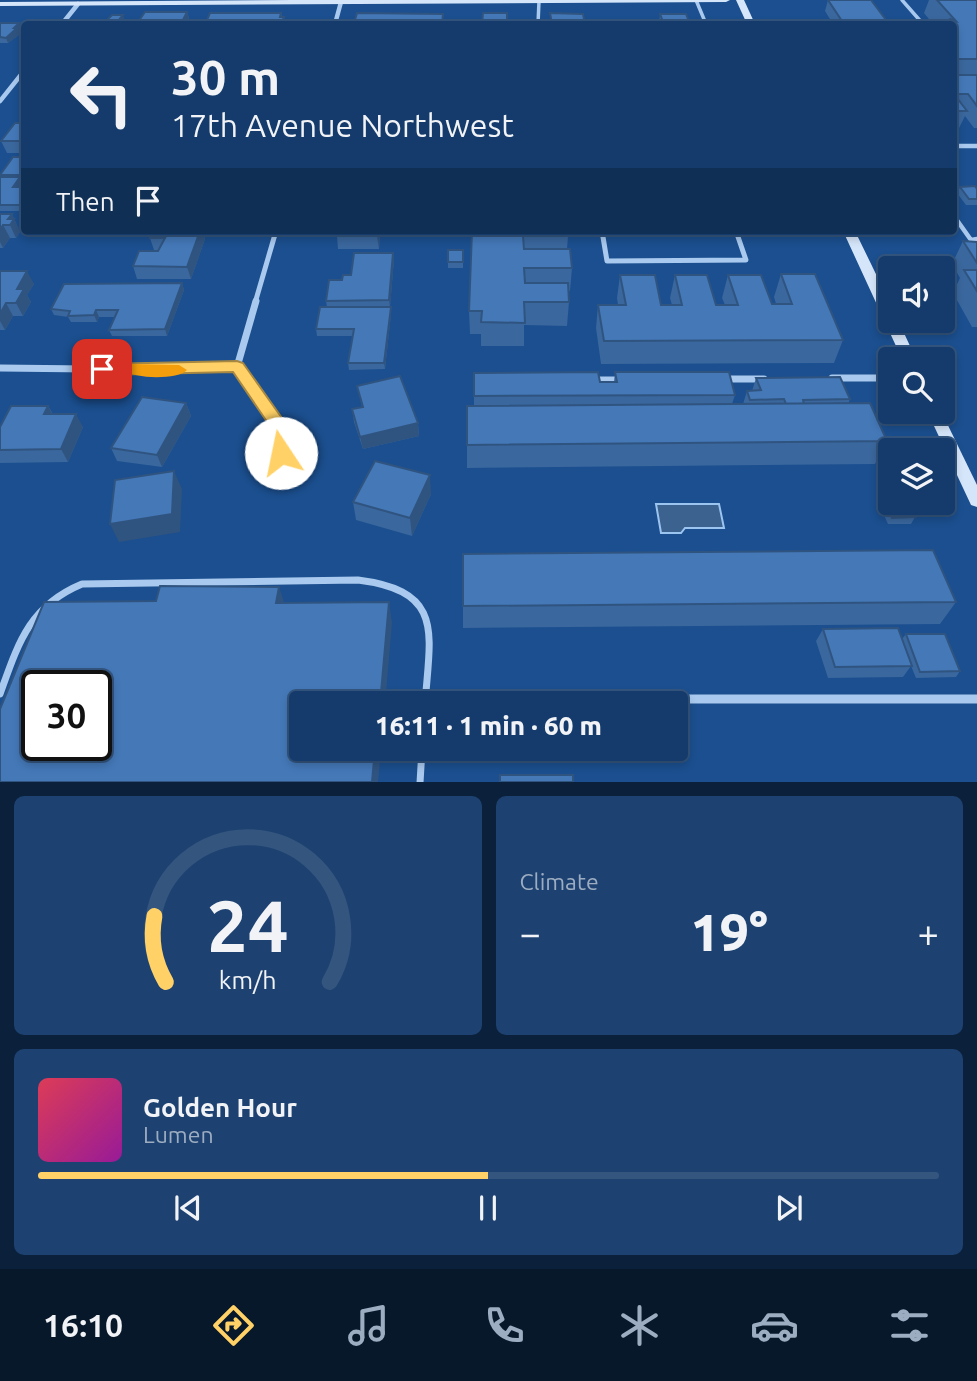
<!DOCTYPE html>
<meta charset="utf-8">
<style>
:root{--surface:#143b6b;--page:#1d4271;--text:#f1f3f6;--muted:#9dadc1;--line:#33557e;--accent:#ffd166}
body{margin:0;font-family:Ubuntu,sans-serif;background:var(--page);color:var(--text);height:100vh;display:flex;flex-direction:column;font-size:26px;white-space:nowrap}
*{box-sizing:border-box;margin:0}
p{font-size:23px;color:var(--muted)}
.icon{flex:none;width:38px;height:38px;fill:none;stroke:currentColor;stroke-width:2;stroke-linecap:round;stroke-linejoin:round}
.map{position:relative;height:782px;overflow:hidden}
.panel{display:flex;flex-direction:column;gap:14px;padding:14px;background:#0b203b;flex:1}
.panel>*{flex:none}
.guide{position:absolute;left:21px;top:21px;width:936px;height:214px;border-radius:7px;box-shadow:0 4px 10px #0003,0 0 0 2px var(--line);background:#143b6b;color:var(--text);overflow:hidden}
.fabs{position:absolute;left:878px;top:256px;display:grid;gap:14px}
.fabs a{display:grid;place-items:center;width:77px;height:77px;border-radius:7px;background:var(--surface);box-shadow:0 4px 10px #0003,0 0 0 2px var(--line);font-size:35px}
.speed{position:absolute;left:21px;top:670px;display:flex;gap:14px;font-size:35px;font-weight:700;text-align:center}
.speed>*{display:grid;place-content:center;width:91px;height:91px;border-radius:50%;background:var(--surface);box-shadow:0 4px 10px #0003,0 0 0 2px var(--line);line-height:1}
.speed .limit{border:4px solid #111;border-radius:10px;background:#fff;color:#111}
.pin{position:absolute;display:grid;place-items:center;width:60px;height:60px;color:#fff;margin:-30px;border-radius:14px;box-shadow:0 4px 10px #0006}
.me{position:absolute;width:77px;margin:-38px;rotate:349deg;stroke-linejoin:round;filter:drop-shadow(0 0 5px #0008)}
.turn{display:flex;align-items:center;gap:24px;height:147px;padding:0 35px;font-size:32px}
.turn .icon{width:91px;height:91px;stroke-width:2.5}
.turn b{display:block;font-size:49px;line-height:60px}
.then{display:flex;align-items:center;height:66px;padding:0 35px;background:#0003;gap:14px;font-size:26px}
.big{font-size:52px;font-weight:800;line-height:1.1}
.panel .card{flex:1;display:flex;flex-direction:column;justify-content:center;gap:10px;min-width:0;padding:0 24px;border-radius:10px;background:var(--page)}
.panel .dial{align-items:center;gap:0}
.dial svg{height:182px;overflow:visible;fill:none;stroke:var(--line);stroke-width:7;stroke-linecap:round;text-anchor:middle}
.dial text{fill:var(--text);stroke:none}
.song{display:flex;align-items:center;gap:21px}
.cover{width:84px;height:84px;border-radius:10px;background:linear-gradient(135deg,hsl(350 70% 55%),hsl(300 70% 35%))}
.played{height:7px;border-radius:4px;background:linear-gradient(90deg,var(--accent) 50%,var(--line) 50%)}
.keys{display:flex;justify-content:space-around;direction:ltr}
.heat{display:flex;justify-content:space-between;align-items:center;font-size:38px;direction:ltr}
.panel .tiles{flex:1;display:grid;gap:14px;grid-template-columns:1fr 1fr}
.card:last-child{grid-column:span 2}
.trip{position:absolute;left:289px;top:691px;width:399px;height:70px;border-radius:7px;background:var(--surface);box-shadow:0 4px 10px #0003,0 0 0 2px var(--line);font-weight:800;line-height:70px;text-align:center}
.tab-bar{display:flex;height:112px;justify-content:space-around;align-items:center;background:#08182b;color:var(--muted)}
.tab-bar .icon{width:49px;height:49px}
.tab-bar .active{color:var(--accent)}
.tab-bar b{font-size:32px;color:var(--text)}
.map>svg:first-child{display:block}
.water{fill:#3c6290;stroke:#9cc4f0;stroke-width:2}
.lines{fill:none;stroke-linecap:round;stroke-linejoin:round}
.lane-far2{stroke:#a9c9ee;stroke-width:3.5}
.lane-far1{stroke:#a9c9ee;stroke-width:4.5}
.lane{stroke:#a9c9ee;stroke-width:7}
.street-far3{stroke:#a9c9ee;stroke-width:4.5}
.street-far2{stroke:#a9c9ee;stroke-width:5}
.street-far1{stroke:#a9c9ee;stroke-width:7}
.street{stroke:#a9c9ee;stroke-width:9}
.secondary{fill:#d6e6fa;fill-rule:evenodd}
.wall{fill:#3a679d}
.shaded-wall{fill:#305480}
.building{fill:#4478b7;stroke:#305480;stroke-width:2;fill-rule:evenodd}
.route{fill:#ffd166;stroke:#a68842;stroke-width:2}
.slow{fill:#f59e0b}
</style>
<div class="map">
<svg width="977" height="783" viewBox="0 0 977 783">
<rect width="100%" height="100%" fill="#1b4f8f"/>
<!-- water -->
<path class="water" d="M656,504H719L724,528H685L681,533H661Z"/>
<g class="lines">
<!-- lane-far2 -->
<g class="lane-far2">
<path d="M696,0L706,24"/>
<path d="M902,0L923,24"/>
<path d="M538,24L539,1"/>
<path d="M708,24H751"/>
</g>
<!-- lane-far1 -->
<g class="lane-far1">
<path d="M954,146H977"/>
<path d="M954,216L971,240L977,239"/>
</g>
<!-- lane -->
<g class="lane">
<path d="M0,694C18,644 29,606 82,584L358,580C445,591 430,633 425,704"/>
<path d="M420,783L422,749"/>
</g>
<!-- street-far3 -->
<g class="street-far3">
<path d="M62,24L78,4"/>
<path d="M335,24L341,2"/>
<path d="M0,101L24,71"/>
</g>
<!-- street-far2 -->
<g class="street-far2">
<path d="M602,231L607,261L746,260L736,231"/>
<path d="M255,303L276,231"/>
</g>
<!-- street-far1 -->
<g class="street-far1">
<path d="M256,301L237,367L281,428V478"/>
<path d="M0,368L178,370L237,367"/>
<path d="M832,378H891"/>
<path d="M723,379H764"/>
<path d="M590,380H624"/>
</g>
<!-- street -->
<path class="street" d="M520,699H977"/>
<!-- secondary -->
<g class="secondary">
<path d="M293,0H730L726,2L0,6V2Z"/>
<path d="M736,0H744L755,24H747Z"/>
<path d="M843,231H855L891,305V320H898L916,359H902Z"/>
<path d="M927,411H941L977,485V507L971,505Z"/>
</g>
</g>
<!-- wall -->
<g class="wall">
<path d="M828,0L889,24H933L924,13L929,0H977V128H974L965,116L959,128H954V24H833L825,11Z"/>
<path d="M187,12L189,18L185,24H139L138,22Z"/>
<path d="M281,13L282,17H284L285,24H206V22Z"/>
<path d="M443,14V24H355L354,23Z"/>
<path d="M660,14L690,24H659Z"/>
<path d="M0,24L21,28L19,31L20,34L8,43H0Z"/>
<path d="M24,123V153H7L1,141Z"/>
<path d="M24,156V182H22L23,184L21,187H24V211H0V177H1L0,175Z"/>
<path d="M960,187L977,189V205H966L957,193Z"/>
<path d="M0,214H12L20,232L16,238H10L3,248H0Z"/>
<path d="M153,231H203L205,239L191,279H137L133,266L159,250H154L150,238Z"/>
<path d="M380,231L379,249H338L337,236Z"/>
<path d="M472,231L568,236L567,249L572,268L570,291H568L569,302L567,326L524,325V346H481V334H470L469,311Z"/>
<path d="M963,241L977,242V327H972L953,293L960,278L952,264Z"/>
<rect x="448" y="250" width="15" height="18"/>
<path d="M393,253L394,259L390,307H391V314L385,369L349,370L348,363L353,336H317L316,329L327,307L326,301L342,280Z"/>
<path d="M0,271L34,284L27,295L31,302L23,316H13L5,330H0Z"/>
<path d="M781,274L843,340L834,363L601,364L596,328L598,305H618L617,298L620,275L661,305H672L670,298L675,275L716,305H725L722,298L728,275L772,304H776L774,297Z"/>
<path d="M182,283L184,290L167,336H112L109,330L115,317H99L97,322H71L68,317L54,315L51,309Z"/>
<path d="M615,372L735,395L732,404H743L747,391H752L756,378L850,399L848,404L887,441L875,464L467,468V445L474,406V373L600,382H614Z"/>
<path d="M357,386L418,423L419,436L363,449L354,422L352,409L362,407Z"/>
<path d="M186,403L191,416L162,467L117,461L111,448Z"/>
<path d="M48,406L53,414L83,427L68,462L0,463V427Z"/>
<path d="M431,494L412,536L356,520L353,502Z"/>
<path d="M883,497L915,517L911,524H888L879,504Z"/>
<path d="M956,602L940,624L463,628V606Z"/>
<path d="M823,629L902,639L906,634L960,671L956,677L916,678L911,666L903,677L828,678L816,641Z"/>
</g>
<!-- shaded-wall -->
<g class="shaded-wall">
<path d="M187,12L189,18L185,24H181Z"/>
<path d="M123,15L126,24H119L118,21Z"/>
<path d="M19,23L21,28L19,31L20,34L8,43L6,38Z"/>
<path d="M20,177L23,184L16,193L13,187Z"/>
<path d="M12,214L20,232L16,238L10,225L8,219Z"/>
<path d="M3,225L10,238L3,248L0,242V230Z"/>
<path d="M200,231H203L205,239L191,279L187,267Z"/>
<path d="M378,231H380L379,249L377,236Z"/>
<path d="M393,253L394,259L390,307L389,300Z"/>
<path d="M27,271L34,284L27,295L31,302L23,316L16,303L17,289Z"/>
<path d="M182,283L184,290L167,336L165,329Z"/>
<path d="M6,303L13,316L5,330L0,321V314Z"/>
<path d="M391,307V314L385,369L384,363Z"/>
<path d="M96,310L99,317L97,322L94,315Z"/>
<path d="M186,403L191,416L162,467L157,455Z"/>
<path d="M48,406L55,419L44,414Z"/>
<path d="M76,414L83,427L68,462L61,449Z"/>
<path d="M418,423L419,436L363,449L360,437Z"/>
<path d="M174,471L182,489L180,532L119,542L110,524Z"/>
<path d="M430,475L431,494L412,536L410,518Z"/>
<path d="M279,587L286,608L276,603Z"/>
<path d="M389,602L392,623L385,704H380Z"/>
<path d="M375,749H381L378,782H372Z"/>
</g>
<!-- building -->
<g class="building">
<path d="M828,0H871L889,24H844Z"/>
<path d="M937,0H977V59H954V24H834H946L950,19L956,21Z"/>
<path d="M145,12H187L181,24H158L160,22H138Z"/>
<path d="M210,13H281L280,17H284L281,24H222L223,22H206Z"/>
<path d="M357,13L443,14L442,24L354,23Z"/>
<path d="M483,13H507V24H482Z"/>
<path d="M550,13L583,14L585,24H552Z"/>
<path d="M660,14H686L690,24H664Z"/>
<path d="M112,15H123L118,21H124L121,24H76L81,20H107Z"/>
<path d="M1,23H19L14,28H17L6,38L0,37V24Z"/>
<path d="M954,75H977V106L968,94H954L967,111H954Z"/>
<path d="M15,123H24V141H1Z"/>
<path d="M24,156V175H0L13,157H23Z"/>
<path d="M0,177H20L13,187H24V205H0Z"/>
<path d="M975,186L977,189V199H969L960,187Z"/>
<path d="M0,214H12L8,219H14L10,225H3L0,230Z"/>
<path d="M153,231H200L187,267L133,266L139,251H158L165,238H150Z"/>
<path d="M338,231H378L377,236H337Z"/>
<path d="M472,231H567L568,236H523L524,249H570L572,268H524L525,283H568L569,302H524L525,323L481,322L482,311H469Z"/>
<path d="M963,241L977,242V263Z"/>
<rect x="448" y="250" width="15" height="12"/>
<path d="M354,253H393L389,300L326,301L329,280H342L343,275H351Z"/>
<path d="M964,270H977V291Z"/>
<path d="M0,271H27L17,289H24L16,303H6L0,314Z"/>
<path d="M781,274H815L843,340L604,341L598,305H626L620,275H655L661,305H682L675,275H707L716,305H738L728,275H761L772,304H792Z"/>
<path d="M182,283L165,329L109,330L118,310H96L94,315L68,316L70,311L51,309L64,284Z"/>
<path d="M320,307H391L384,363H348L354,329H316Z"/>
<path d="M598,372L600,382H617L615,372H729L735,395L474,396V373Z"/>
<path d="M400,376L418,423L360,437L352,409L363,407L357,386Z"/>
<path d="M840,377L850,399L803,400L804,404H786L784,399L750,400L747,391L761,390L756,378Z"/>
<path d="M142,397L186,403L157,455L111,448Z"/>
<path d="M870,403L887,441L467,445V406Z"/>
<path d="M11,406H48L44,414H76L61,449L0,450V427Z"/>
<path d="M375,461L430,475L410,518L353,502Z"/>
<path d="M174,471L172,514L110,524L115,480Z"/>
<path d="M883,497H891V502H908L915,517L892,518Z"/>
<path d="M933,550L956,602L463,606V554Z"/>
<path d="M160,586L279,587L276,603L389,602L380,704H301V749H375L372,782H0V709L44,602L156,601ZM37,686H96V746H37Z"/>
<path d="M898,628L912,666L835,667L823,629Z"/>
<path d="M906,634H945L960,671L920,672Z"/>
<rect x="500" y="775" width="73" height="7"/>
</g>
<!-- route -->
<path class="route" d="M237,361L243,363L289,428L287,458H275L272,429L233,372L102,375L94,369L102,364Z"/>
<!-- slow -->
<path class="slow" d="M132,364L179,365L187,370C178,380 133,379 124,370Z"/>
</svg>
<div class="fabs">
<a><svg class="icon" aria-label="sound" viewBox="0 0 24 24"><path d="M4 9h4l5-4v14l-5-4H4zM17 9q2 3 0 6"/></svg></a>
<a><svg class="icon" aria-label="search" viewBox="0 0 24 24"><circle cx="10" cy="10" r="6"/><path d="M15 15l6 6"/></svg></a>
<a><svg class="icon" aria-label="layers" viewBox="0 0 24 24"><path d="M12 4l9 5-9 5-9-5zM3 14l9 5 9-5"/></svg></a>
</div>
<div class="speed"><div class="limit">30</div></div>
<div class="pin" style="left:102px;top:369px;background:#d93025"><svg class="icon" aria-label="arrive" viewBox="0 0 24 24"><path d="M6 21V4h12l-3 4 3 4H6"/></svg></div>
<svg class="me" style="left:281px;top:453px" viewBox="-20 -20 40 40"><circle r="19" fill="#fff"/><path d="M0-13L10 11 0 6-10 11z" fill="#ffd166"/></svg>
<div class="trip">16:11 · 1 min · 60 m</div>
<div class="guide">
<div class="turn"><svg class="icon" aria-label="left" viewBox="0 0 24 24"><path d="M17 20v-9H6M10 6l-5 5 5 5"/></svg><div><b>30 m</b>17th Avenue Northwest</div></div>
<div class="then">Then<svg class="icon" aria-label="arrive" viewBox="0 0 24 24"><path d="M6 21V4h12l-3 4 3 4H6"/></svg></div>
</div>
</div>
<section class="panel">
<div class="tiles">
<div class="card dial"><svg viewBox="0 0 100 80">
<path d="M14 69A42 42 0 1 1 86 69"/>
<path d="M14 69A42 42 0 0 1 9 40" stroke="#ffd166"/>
<text x="50" y="56" font-size="32" font-weight="700">24</text>
<text x="50" y="72" font-size="11">km/h</text>
</svg></div>
<div class="card"><p>Climate</p>
<div class="heat"><a>−</a><b class="big">19°</b><a>+</a></div>
</div>
<div class="card">
<div class="song"><i class="cover"></i><div><b>Golden Hour</b><p>Lumen</p></div></div>
<div class="played"></div>
<div class="keys"><svg class="icon" aria-label="previous" viewBox="0 0 24 24"><path d="M18 5L8 12l10 7zM5 5v14"/></svg><svg class="icon" aria-label="pause" viewBox="0 0 24 24"><path d="M8 5v14M16 5v14"/></svg><svg class="icon" aria-label="next" viewBox="0 0 24 24"><path d="M6 5l10 7-10 7zM19 5v14"/></svg></div>
</div>
</div>
</section>
<nav class="tab-bar">
<b>16:10</b>
<svg class="icon active" aria-label="directions" viewBox="0 0 24 24"><path d="M12 3l9 9-9 9-9-9zM9 14v-3h6M13 9l2 2-2 2"/></svg>
<svg class="icon" aria-label="music" viewBox="0 0 24 24"><path d="M9 18V5l10-2v13"/><circle cx="6" cy="18" r="3"/><circle cx="16" cy="16" r="3"/></svg>
<svg class="icon" aria-label="phone" viewBox="0 0 24 24"><path d="M5 4h4l2 5-3 2q2 4 5 5l2-3 5 2v4C11 20 4 13 5 4z"/></svg>
<svg class="icon" aria-label="climate" viewBox="0 0 24 24"><path d="M12 3v18M4 7l16 10M4 17L20 7"/></svg>
<svg class="icon" aria-label="car" viewBox="0 0 24 24"><path d="M5 17H2v-5l4-1 3-4h7l3 4 3 1v5h-3M9 17h6M6 11h13"/><circle cx="7" cy="17" r="2"/><circle cx="17" cy="17" r="2"/></svg>
<svg class="icon" aria-label="filters" viewBox="0 0 24 24"><path d="M4 7h16M4 17h16"/><circle cx="9" cy="7" r="2"/><circle cx="15" cy="17" r="2"/></svg>
</nav>
